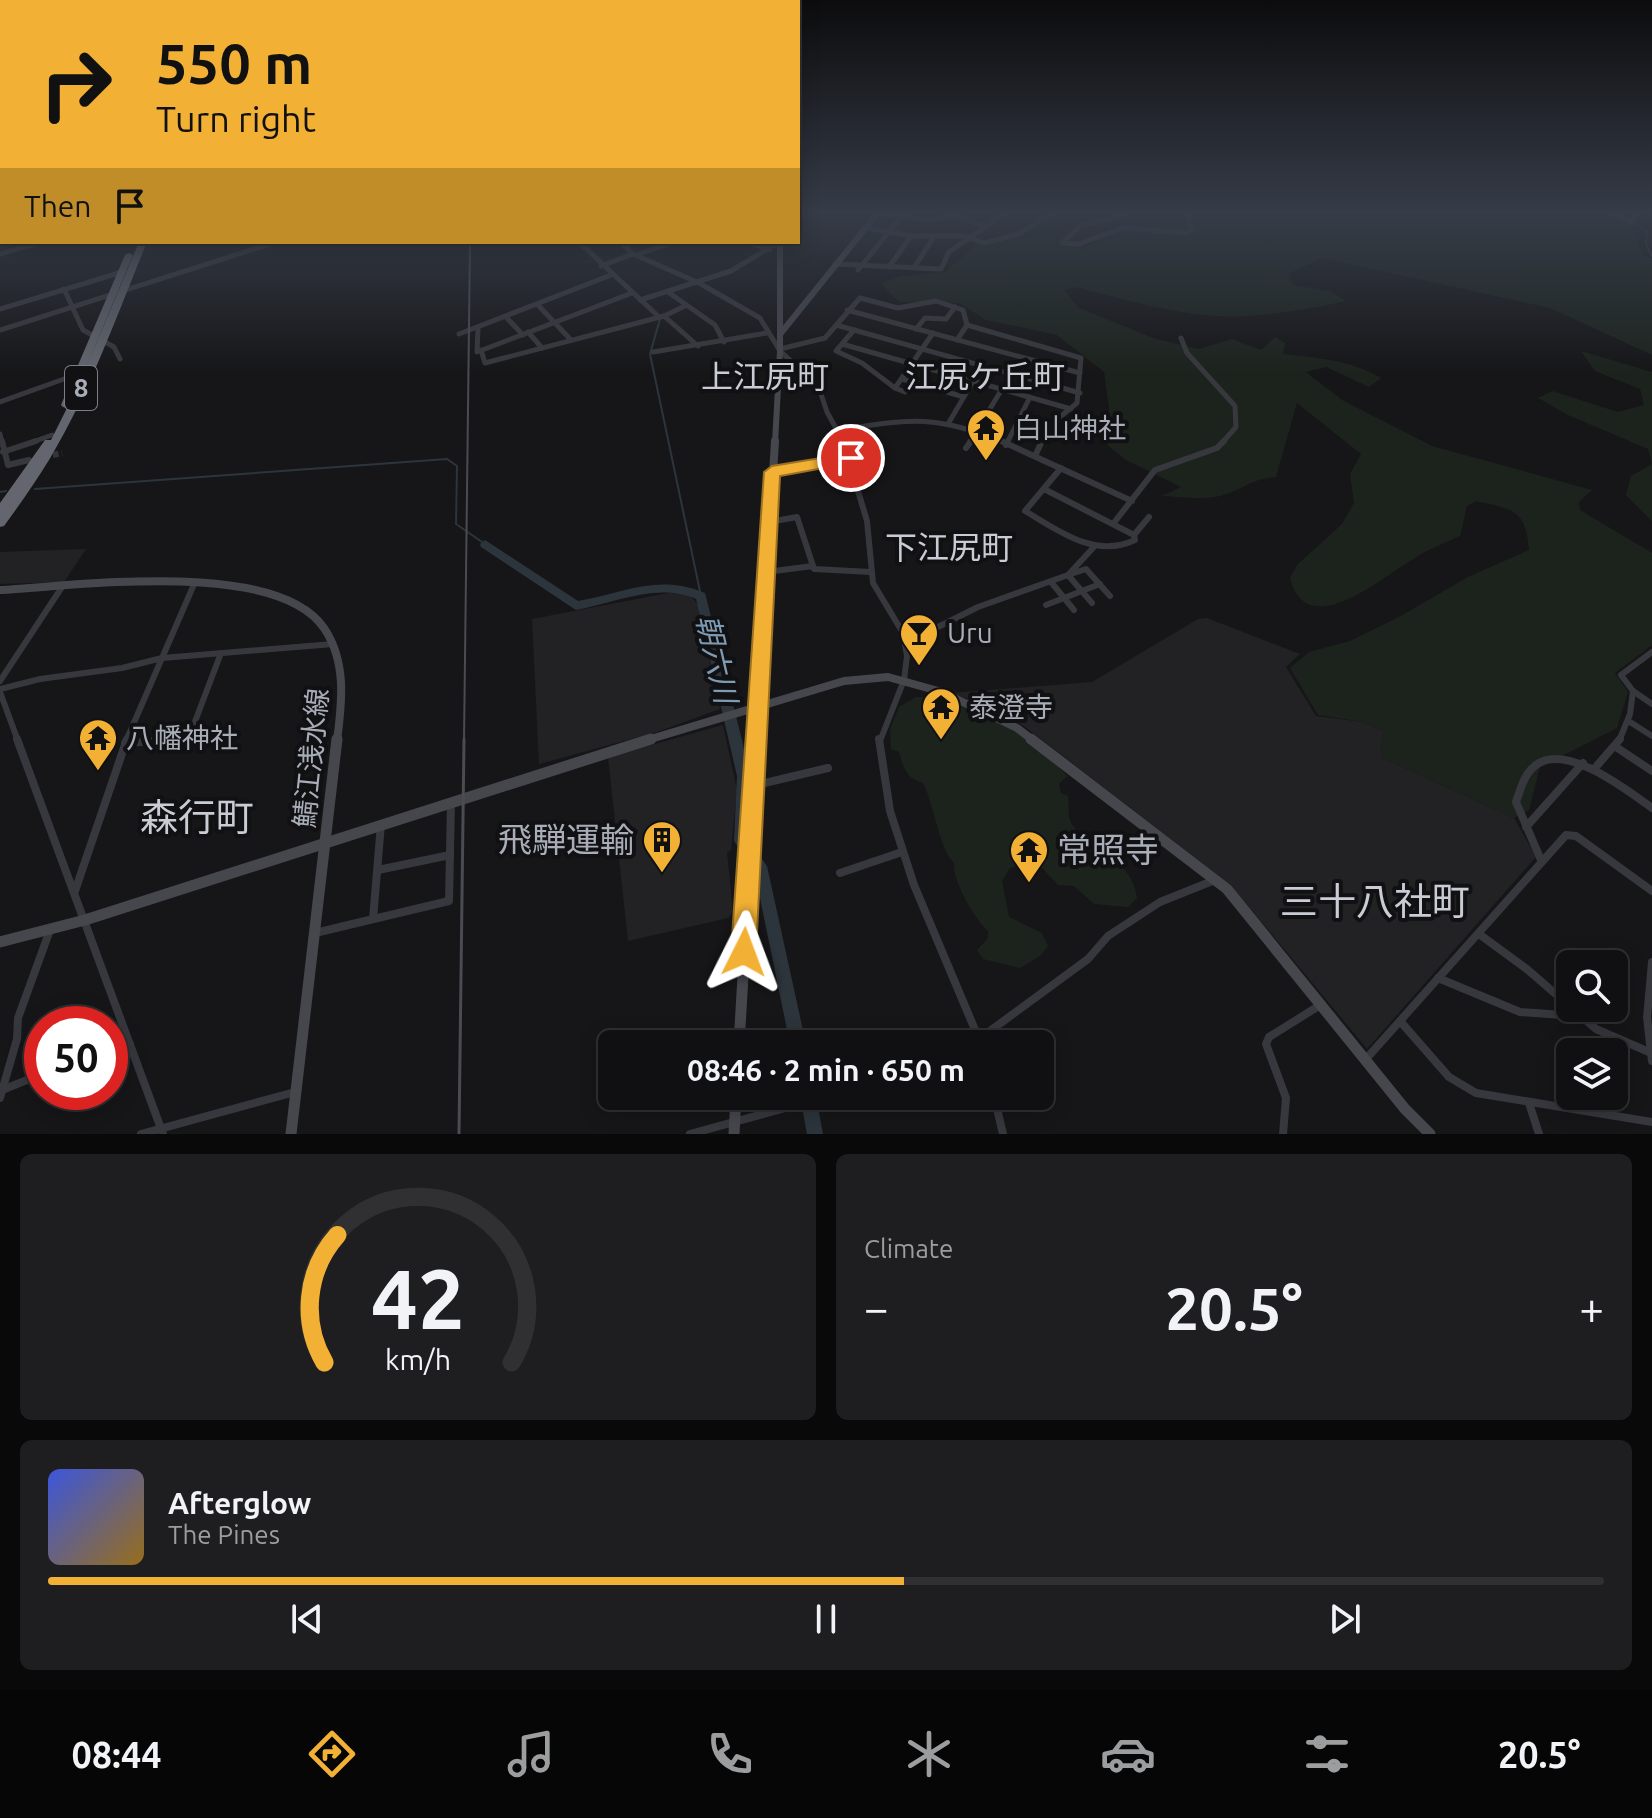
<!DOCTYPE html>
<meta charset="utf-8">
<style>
:root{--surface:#101012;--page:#1e1e20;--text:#f1f3f6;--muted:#9c9d9f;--line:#303032;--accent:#f2b134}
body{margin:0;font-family:Ubuntu,"Noto Sans JP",sans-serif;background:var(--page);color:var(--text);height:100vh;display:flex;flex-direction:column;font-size:30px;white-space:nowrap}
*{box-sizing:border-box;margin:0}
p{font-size:26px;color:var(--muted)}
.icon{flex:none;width:44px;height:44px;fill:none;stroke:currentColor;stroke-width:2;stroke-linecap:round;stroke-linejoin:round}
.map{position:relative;height:1134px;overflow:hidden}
.panel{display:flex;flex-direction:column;gap:20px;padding:20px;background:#09090a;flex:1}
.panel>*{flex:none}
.top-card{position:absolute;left:0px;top:0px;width:800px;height:244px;box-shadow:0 4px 20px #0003,0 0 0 2px var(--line);background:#f2b134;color:#111;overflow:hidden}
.controls{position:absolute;left:1556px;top:950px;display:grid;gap:16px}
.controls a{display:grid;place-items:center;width:72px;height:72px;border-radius:12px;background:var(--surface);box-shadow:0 4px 20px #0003,0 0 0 2px var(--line);font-size:40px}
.speed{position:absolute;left:24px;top:1006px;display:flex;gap:16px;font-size:40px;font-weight:700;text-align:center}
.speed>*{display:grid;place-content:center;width:104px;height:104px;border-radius:50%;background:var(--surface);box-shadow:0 4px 20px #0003,0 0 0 2px var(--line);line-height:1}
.speed .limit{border:12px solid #d22;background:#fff;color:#111}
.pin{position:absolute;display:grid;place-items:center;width:68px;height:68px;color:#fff;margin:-34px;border:4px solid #fff;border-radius:50%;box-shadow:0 2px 8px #0007}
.me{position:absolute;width:88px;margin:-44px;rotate:3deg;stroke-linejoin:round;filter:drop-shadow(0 0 6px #0008)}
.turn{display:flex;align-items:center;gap:28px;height:168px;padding:0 24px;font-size:36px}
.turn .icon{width:104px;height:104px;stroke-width:2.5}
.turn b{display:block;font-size:56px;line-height:68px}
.then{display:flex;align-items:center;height:76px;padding:0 24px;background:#0003;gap:16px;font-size:30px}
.big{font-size:60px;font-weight:700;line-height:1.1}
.panel .card{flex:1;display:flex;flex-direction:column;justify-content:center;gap:12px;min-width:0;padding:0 28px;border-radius:12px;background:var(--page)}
.panel .dial{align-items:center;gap:0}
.dial svg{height:208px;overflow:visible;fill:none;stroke:var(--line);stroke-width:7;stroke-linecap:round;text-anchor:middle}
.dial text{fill:var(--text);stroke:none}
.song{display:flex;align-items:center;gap:24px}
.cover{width:96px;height:96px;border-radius:12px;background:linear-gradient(135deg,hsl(230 70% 55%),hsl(40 70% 35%))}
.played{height:8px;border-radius:4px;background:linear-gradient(90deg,var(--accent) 55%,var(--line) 55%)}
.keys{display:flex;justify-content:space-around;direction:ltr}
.heat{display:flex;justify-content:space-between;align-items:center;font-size:44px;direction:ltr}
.panel .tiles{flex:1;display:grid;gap:20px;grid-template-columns:1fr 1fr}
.card:last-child{grid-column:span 2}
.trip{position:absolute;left:598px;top:1030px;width:456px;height:80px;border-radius:12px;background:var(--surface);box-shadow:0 4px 20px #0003,0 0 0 2px var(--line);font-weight:700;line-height:80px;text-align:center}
.menu{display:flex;height:128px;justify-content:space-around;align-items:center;background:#060607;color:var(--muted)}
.menu .icon{width:56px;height:56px}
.menu .selected{color:var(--accent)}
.menu b{font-size:36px;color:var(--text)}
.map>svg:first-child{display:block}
.built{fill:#222225}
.green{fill:#1c231d}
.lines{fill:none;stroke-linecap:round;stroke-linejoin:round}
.stream{stroke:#2c353c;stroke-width:2}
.river{fill:#2c353c;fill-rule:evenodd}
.street-tunnel{stroke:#333438;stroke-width:6;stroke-dasharray:6 3;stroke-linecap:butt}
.street-far2{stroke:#37383d;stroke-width:5}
.street-far1{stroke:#37383d;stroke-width:6}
.street{stroke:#37383d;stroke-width:8}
.secondary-far2{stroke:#45474d;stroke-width:6}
.secondary-far1{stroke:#45474d;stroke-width:8}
.secondary{stroke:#45474d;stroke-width:11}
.highway{fill:#63666e;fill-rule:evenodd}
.tram-far1{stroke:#4a4c52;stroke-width:2}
.tram{stroke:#4a4c52;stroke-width:3}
.route{fill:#f2b134;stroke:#9d7322;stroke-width:2}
.labels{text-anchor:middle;stroke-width:8;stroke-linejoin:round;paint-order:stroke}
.shield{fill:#111113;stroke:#7b7e86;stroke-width:2}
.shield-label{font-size:26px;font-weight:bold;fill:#a8adb8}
.poi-label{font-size:28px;fill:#a8adb8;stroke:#111113;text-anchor:start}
.street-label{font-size:28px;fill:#a8adb8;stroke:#111113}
.water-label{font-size:30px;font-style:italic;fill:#7f9bb3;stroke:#111113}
.quarter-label{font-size:32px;fill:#c9ccd4;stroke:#111113}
.near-poi-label{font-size:34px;fill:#a8adb8;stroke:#111113;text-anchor:end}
.near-quarter-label{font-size:38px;fill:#c9ccd4;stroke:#111113}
</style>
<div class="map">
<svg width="1652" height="1134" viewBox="0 0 1652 1134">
<rect width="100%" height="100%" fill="#161618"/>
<!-- built -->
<g class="built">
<path d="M86,549L64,582L0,584V552Z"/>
<path d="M679,591L690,595L698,605L720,709L657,732L539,764L532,619Z"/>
<path d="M1207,618L1300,654L1286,667L1316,716L1364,722L1383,731L1381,757L1514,818L1536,857L1367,1049L1231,885L1024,726L996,709L952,693L1092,682L1198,619Z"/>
<path d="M723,725L737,790L731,850L727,852L733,912L728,918L628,941L608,757Z"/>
</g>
<!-- green -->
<g class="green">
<path d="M1146,215H1617C1634,220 1637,238 1642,254L1652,259V355L1550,308L1322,258L1288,274L1293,285L1330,291L1346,301C1314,308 1279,314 1247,316C1190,320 1129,300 1075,287L1064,290L1079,308L1156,339L1199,349L1232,339L1261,350L1275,337L1285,343L1283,354C1314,357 1354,361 1381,378L1369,387L1326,367L1306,372L1342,400L1432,446L1592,490L1579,502L1580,510L1652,553V645L1615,673L1628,692L1617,728L1540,767L1529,810L1514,818L1381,757L1383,731L1364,722L1318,715L1290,668L1309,652L1350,641L1399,617L1468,577L1529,550C1526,509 1512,509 1476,501L1467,506L1460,536C1445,543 1428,549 1415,558C1382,577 1307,644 1290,578L1298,564L1342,524L1354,503L1350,474L1361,454L1297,403L1276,477C1249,480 1249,486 1227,494C1207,501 1183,497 1162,496L1181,487L1126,460L1105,443L1109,408L1104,372L1057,335L986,320L959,303L899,302L881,284L901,276L945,272L979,242L1045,236L1082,249Z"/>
<path d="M1581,351L1652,372V521L1626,495L1631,476L1652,464L1648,449L1568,415L1538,398L1552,391L1618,412L1644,405L1640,389L1595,371Z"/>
<path d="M916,697C971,697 1031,735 1067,776L1059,784L1061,793L1068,796C1069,803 1068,810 1069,816C1073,843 1133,854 1137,898L1128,907L1094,904L1074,886L1058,885L1034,859L1010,868L1002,881L1009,917L1042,933L1048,946L1040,956L1020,968L983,959L977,950L988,938V931C975,919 952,881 954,863C940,851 933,801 923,783C906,778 904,769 899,752L891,749L890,729L899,707Z"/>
</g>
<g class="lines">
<!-- stream -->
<g class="stream">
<path d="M1637,224L1647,232L1646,244L1652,256"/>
<path d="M148,245L159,242"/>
<path d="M660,319L650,354L701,596"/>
<path d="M35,489L447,459L457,466L456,524L485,544"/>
<path d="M0,492L6,491"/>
</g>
<!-- river -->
<g class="river">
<path d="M485,540L578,601C623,593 659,573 705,593L751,776L748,839L767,866L806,1044H790L754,869L734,841L737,776L696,599C658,582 615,603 576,610L481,547L480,544Z"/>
<path d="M800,1096H816L823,1134H807Z"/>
</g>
<!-- street-tunnel -->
<path class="street-tunnel" d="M44,457L62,453"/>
<!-- street-far2 -->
<g class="street-far2">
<path d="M886,215L927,220L958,216L987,227"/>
<path d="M1127,215L1081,225L1062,243L1079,244L1123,228L1187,233L1192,229L1187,215"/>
<path d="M866,228L911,236H963L984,243L1019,234L1049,215"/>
<path d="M579,242L659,317"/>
<path d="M621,242L633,254L699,283L760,318L780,351L818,385L827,412L844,443"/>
<path d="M747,242L770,250"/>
<path d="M0,254L41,242"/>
<path d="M636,255L674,242"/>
<path d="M835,264L941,269L949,252L1002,215"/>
<path d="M601,266L633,254"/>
<path d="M915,266L934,237"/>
<path d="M889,267L911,236"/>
<path d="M858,270L901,217"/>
<path d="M64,289L83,330L114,347L120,359"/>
<path d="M668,292L715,325L724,342"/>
<path d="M640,300L731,271L779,242"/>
<path d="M537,304L571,340"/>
<path d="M685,306L664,316L698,346"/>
<path d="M0,309L122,272"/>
<path d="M847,310L1080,373"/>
<path d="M506,317L523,335"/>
<path d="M836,325L1080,393"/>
<path d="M967,325L1081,358L1077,403L1049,426L1041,443"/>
<path d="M478,328L477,352L632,293"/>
<path d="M916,329L925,318L946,319L955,307"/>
<path d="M0,330L276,242"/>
<path d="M854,330L836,351L862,363L895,388"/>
<path d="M528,332L542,348"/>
<path d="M459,334L611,275"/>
<path d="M1181,338L1187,353L1235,406L1236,427L1222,443"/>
<path d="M842,344L1071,409"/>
<path d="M780,349L825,338L860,298L898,308L936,301L963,310L967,325L957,340"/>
<path d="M481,350L485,363L664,316"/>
<path d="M653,352L767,333"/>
<path d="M902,379L964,397"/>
<path d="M905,392L895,388L933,333"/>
<path d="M0,402L78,374"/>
<path d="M948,424L982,366"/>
<path d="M840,430C914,418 935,415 1006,443"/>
<path d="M0,434L2,443"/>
<path d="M30,443L52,435"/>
<path d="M969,443L1002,389"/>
<path d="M1007,443L1030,397"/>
</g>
<!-- street-far1 -->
<g class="street-far1">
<path d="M2,441L8,465L29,460"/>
<path d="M843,441L867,521L873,583L903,633L907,656L904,680L880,741"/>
<path d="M1001,441L1132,501"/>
<path d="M1006,445L1008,441"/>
<path d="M966,448L971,441"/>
<path d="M3,452L36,441"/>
<path d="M1035,456L1042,441"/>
<path d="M772,472L851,458"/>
<path d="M1044,489L1134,535L1135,540C1095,559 1059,531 1025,511L1061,468"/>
<path d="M769,522L797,517L814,569L871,572"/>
<path d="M1113,524L1155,470L1217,448L1224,441"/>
<path d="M1134,535L1149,517"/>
<path d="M766,572L813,566"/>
<path d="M1051,582L1074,610"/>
<path d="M1092,603L1068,575L1086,569L1110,596"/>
<path d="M1046,605L1100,584"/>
<path d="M903,633L934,629L978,607L1068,575L1093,548"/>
<path d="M1652,652L1621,675L1633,691L1652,704"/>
<path d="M0,681L62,587"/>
<path d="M0,689L40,679L122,668L162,658L333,644"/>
<path d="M0,692L18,741"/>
<path d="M1630,722L1652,736"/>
<path d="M126,741L195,582"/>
<path d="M167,741L188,740L221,653"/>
<path d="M1619,741L1630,714L1633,691"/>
</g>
<!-- street -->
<g class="street">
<path d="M17,739L163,1134"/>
<path d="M879,739L890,811L914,885L981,1044"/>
<path d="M125,743L188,739"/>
<path d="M1616,747L1652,771"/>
<path d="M1595,768L1620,739"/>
<path d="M756,785L828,768"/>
<path d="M1526,827L1583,763"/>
<path d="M1541,860L1516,802C1521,788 1524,774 1536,765C1566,742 1628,791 1652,808"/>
<path d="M378,870L450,855"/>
<path d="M840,873L902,852"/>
<path d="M75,891L127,739"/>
<path d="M373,919L381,824"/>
<path d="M315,933L449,901L451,802"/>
<path d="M1479,934L1528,970L1596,1029L1649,1052"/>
<path d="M1652,962L1647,1017L1652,1061"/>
<path d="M1438,978L1520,1012L1578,1016"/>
<path d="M1400,1021L1449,1077L1476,1093L1652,1122"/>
<path d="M979,1039L1088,959L1108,936L1160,902L1215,880"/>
<path d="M110,1054L130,1044"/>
<path d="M1366,1059L1566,835L1576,836L1652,891"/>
<path d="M2,1090L42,1074"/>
<path d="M994,1096L1003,1134"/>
<path d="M0,1098L17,1039L18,1018L50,930"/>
<path d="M1529,1103L1539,1134"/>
<path d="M141,1134L295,1092"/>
<path d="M690,1134L829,1096"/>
<path d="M1283,1134L1286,1098L1266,1044L1269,1037L1322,1004"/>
</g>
<!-- secondary-far2 -->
<g class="secondary-far2">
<path d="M1615,215L1633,222L1634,215"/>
<path d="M781,333L876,215"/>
<path d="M775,443L780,351V242"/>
</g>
<!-- secondary-far1 -->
<g class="secondary-far1">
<path d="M0,590C77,586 276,558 324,628C347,662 342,703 337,741"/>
<path d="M644,741L844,681L888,677L942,692L1017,728L1034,741"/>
<path d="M757,741L775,441"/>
</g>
<!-- secondary -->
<g class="secondary">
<path d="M1031,739L1227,889L1405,1109L1430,1134"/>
<path d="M0,942L85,920L651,739"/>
<path d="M739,1044L757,739"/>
<path d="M291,1134L337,739"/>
<path d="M734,1134L736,1096"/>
</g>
<!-- highway -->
<path class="highway" d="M139,242H147C117,315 90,392 49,460C35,483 20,504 4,526L0,527V503L45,440H51L67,408L63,407L61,405L125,255L129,253L133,255L85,370Z"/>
<!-- tram-far1 -->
<path class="tram-far1" d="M464,741L470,242"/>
<!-- tram -->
<path class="tram" d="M459,1134L464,739"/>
</g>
<!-- sky -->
<linearGradient id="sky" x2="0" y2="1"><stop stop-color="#0c0c0d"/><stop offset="0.57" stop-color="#363c48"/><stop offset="1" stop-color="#363c48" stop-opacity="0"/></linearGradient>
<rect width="1652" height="374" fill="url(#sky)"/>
<!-- route -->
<path class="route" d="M851,453L859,458L856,462L780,476L756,952L753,961L744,965L735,961L731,952L764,472L772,466Z"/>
<!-- icons -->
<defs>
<symbol id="temple-pin" viewBox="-11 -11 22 30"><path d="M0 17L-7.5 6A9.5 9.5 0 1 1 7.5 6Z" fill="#f2b134" stroke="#111113"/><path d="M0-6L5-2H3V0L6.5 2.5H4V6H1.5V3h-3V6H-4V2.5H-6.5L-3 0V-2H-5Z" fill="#111"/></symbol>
<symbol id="bar-pin" viewBox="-11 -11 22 30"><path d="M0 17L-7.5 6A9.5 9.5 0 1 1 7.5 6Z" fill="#f2b134" stroke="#111113"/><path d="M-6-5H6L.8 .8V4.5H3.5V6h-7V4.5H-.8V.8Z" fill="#111"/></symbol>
<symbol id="building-pin" viewBox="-11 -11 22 30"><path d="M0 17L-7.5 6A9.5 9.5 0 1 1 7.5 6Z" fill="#f2b134" stroke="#111113"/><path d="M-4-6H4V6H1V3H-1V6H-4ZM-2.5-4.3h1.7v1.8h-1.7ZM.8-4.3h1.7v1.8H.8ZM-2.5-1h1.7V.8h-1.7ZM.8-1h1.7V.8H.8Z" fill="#111"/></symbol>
</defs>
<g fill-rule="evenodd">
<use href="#temple-pin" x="964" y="406" width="44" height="60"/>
<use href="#bar-pin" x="897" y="611" width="44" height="60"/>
<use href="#temple-pin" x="919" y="685" width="44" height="60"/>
<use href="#temple-pin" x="76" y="716" width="44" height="60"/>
<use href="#building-pin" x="640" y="818" width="44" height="60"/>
<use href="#temple-pin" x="1007" y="828" width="44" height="60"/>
</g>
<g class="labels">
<!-- shield labels -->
<rect class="shield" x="65" y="366" width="32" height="44" rx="6"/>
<g class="shield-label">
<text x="81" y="397">8</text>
</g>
<!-- poi labels -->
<g class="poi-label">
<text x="1014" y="438">白山神社</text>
<text x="947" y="643">Uru</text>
<text x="969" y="717">泰澄寺</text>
<text x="126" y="748">八幡神社</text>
</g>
<!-- street labels -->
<g class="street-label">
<text transform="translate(311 758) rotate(-84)" y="10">鯖江浅水線</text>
</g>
<!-- water labels -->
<g class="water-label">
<text transform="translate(716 659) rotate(77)" y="10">朝六川</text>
</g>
<!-- quarter labels -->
<g class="quarter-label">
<text x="765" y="388">上江尻町</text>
<text x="985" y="388">江尻ケ丘町</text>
<text x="949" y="559">下江尻町</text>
</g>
<!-- near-poi labels -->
<g class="near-poi-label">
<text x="634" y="852">飛騨運輸</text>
<text x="1057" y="862" text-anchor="start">常照寺</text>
</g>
<!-- near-quarter labels -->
<g class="near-quarter-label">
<text x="197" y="831">森行町</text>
<text x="1375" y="915">三十八社町</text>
</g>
</g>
</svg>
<div class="controls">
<a><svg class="icon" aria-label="search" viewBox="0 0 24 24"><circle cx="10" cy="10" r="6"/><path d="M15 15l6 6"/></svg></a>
<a><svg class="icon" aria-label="layers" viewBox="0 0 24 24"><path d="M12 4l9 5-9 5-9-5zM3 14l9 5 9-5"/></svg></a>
</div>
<div class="speed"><div class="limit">50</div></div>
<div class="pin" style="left:851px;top:458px;background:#d93025"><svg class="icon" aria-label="arrive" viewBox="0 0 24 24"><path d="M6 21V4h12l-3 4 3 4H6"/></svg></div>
<svg class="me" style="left:744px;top:952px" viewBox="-20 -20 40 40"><path d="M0-17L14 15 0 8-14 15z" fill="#f2b134" stroke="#fff" stroke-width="4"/></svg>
<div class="trip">08:46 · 2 min · 650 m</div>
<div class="top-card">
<div class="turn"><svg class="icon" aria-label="right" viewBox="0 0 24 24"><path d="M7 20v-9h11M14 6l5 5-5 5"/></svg><div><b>550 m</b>Turn right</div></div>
<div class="then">Then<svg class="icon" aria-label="arrive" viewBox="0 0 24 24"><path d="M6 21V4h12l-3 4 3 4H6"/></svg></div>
</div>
</div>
<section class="panel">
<div class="tiles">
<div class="card dial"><svg viewBox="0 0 100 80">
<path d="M14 69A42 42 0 1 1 86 69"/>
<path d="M14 69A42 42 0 0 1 19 20" stroke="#f2b134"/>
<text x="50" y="56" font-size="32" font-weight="700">42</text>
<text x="50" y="72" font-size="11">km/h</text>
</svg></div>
<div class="card"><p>Climate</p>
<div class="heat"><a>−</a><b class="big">20.5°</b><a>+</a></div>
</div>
<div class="card">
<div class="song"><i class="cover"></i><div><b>Afterglow</b><p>The Pines</p></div></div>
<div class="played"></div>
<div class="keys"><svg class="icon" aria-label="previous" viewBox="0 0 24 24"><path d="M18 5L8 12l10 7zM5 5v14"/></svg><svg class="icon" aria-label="pause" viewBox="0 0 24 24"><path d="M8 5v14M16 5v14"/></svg><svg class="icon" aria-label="next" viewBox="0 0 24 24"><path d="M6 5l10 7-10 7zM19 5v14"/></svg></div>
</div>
</div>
</section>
<nav class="menu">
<b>08:44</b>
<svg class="icon selected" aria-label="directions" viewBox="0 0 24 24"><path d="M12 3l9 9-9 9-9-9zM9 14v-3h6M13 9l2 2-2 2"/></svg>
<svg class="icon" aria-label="music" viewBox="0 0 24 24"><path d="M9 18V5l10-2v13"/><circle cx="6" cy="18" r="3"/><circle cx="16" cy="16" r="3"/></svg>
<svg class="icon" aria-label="phone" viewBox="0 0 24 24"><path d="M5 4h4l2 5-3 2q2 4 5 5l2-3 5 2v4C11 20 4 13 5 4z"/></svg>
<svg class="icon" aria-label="climate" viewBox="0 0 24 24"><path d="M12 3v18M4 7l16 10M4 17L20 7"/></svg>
<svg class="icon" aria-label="car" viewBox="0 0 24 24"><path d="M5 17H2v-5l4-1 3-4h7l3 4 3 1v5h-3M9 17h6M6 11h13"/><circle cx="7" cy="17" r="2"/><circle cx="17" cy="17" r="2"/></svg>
<svg class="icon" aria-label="filters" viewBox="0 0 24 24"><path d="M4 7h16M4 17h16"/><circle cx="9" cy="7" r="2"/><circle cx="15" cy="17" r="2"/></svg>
<b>20.5°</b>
</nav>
